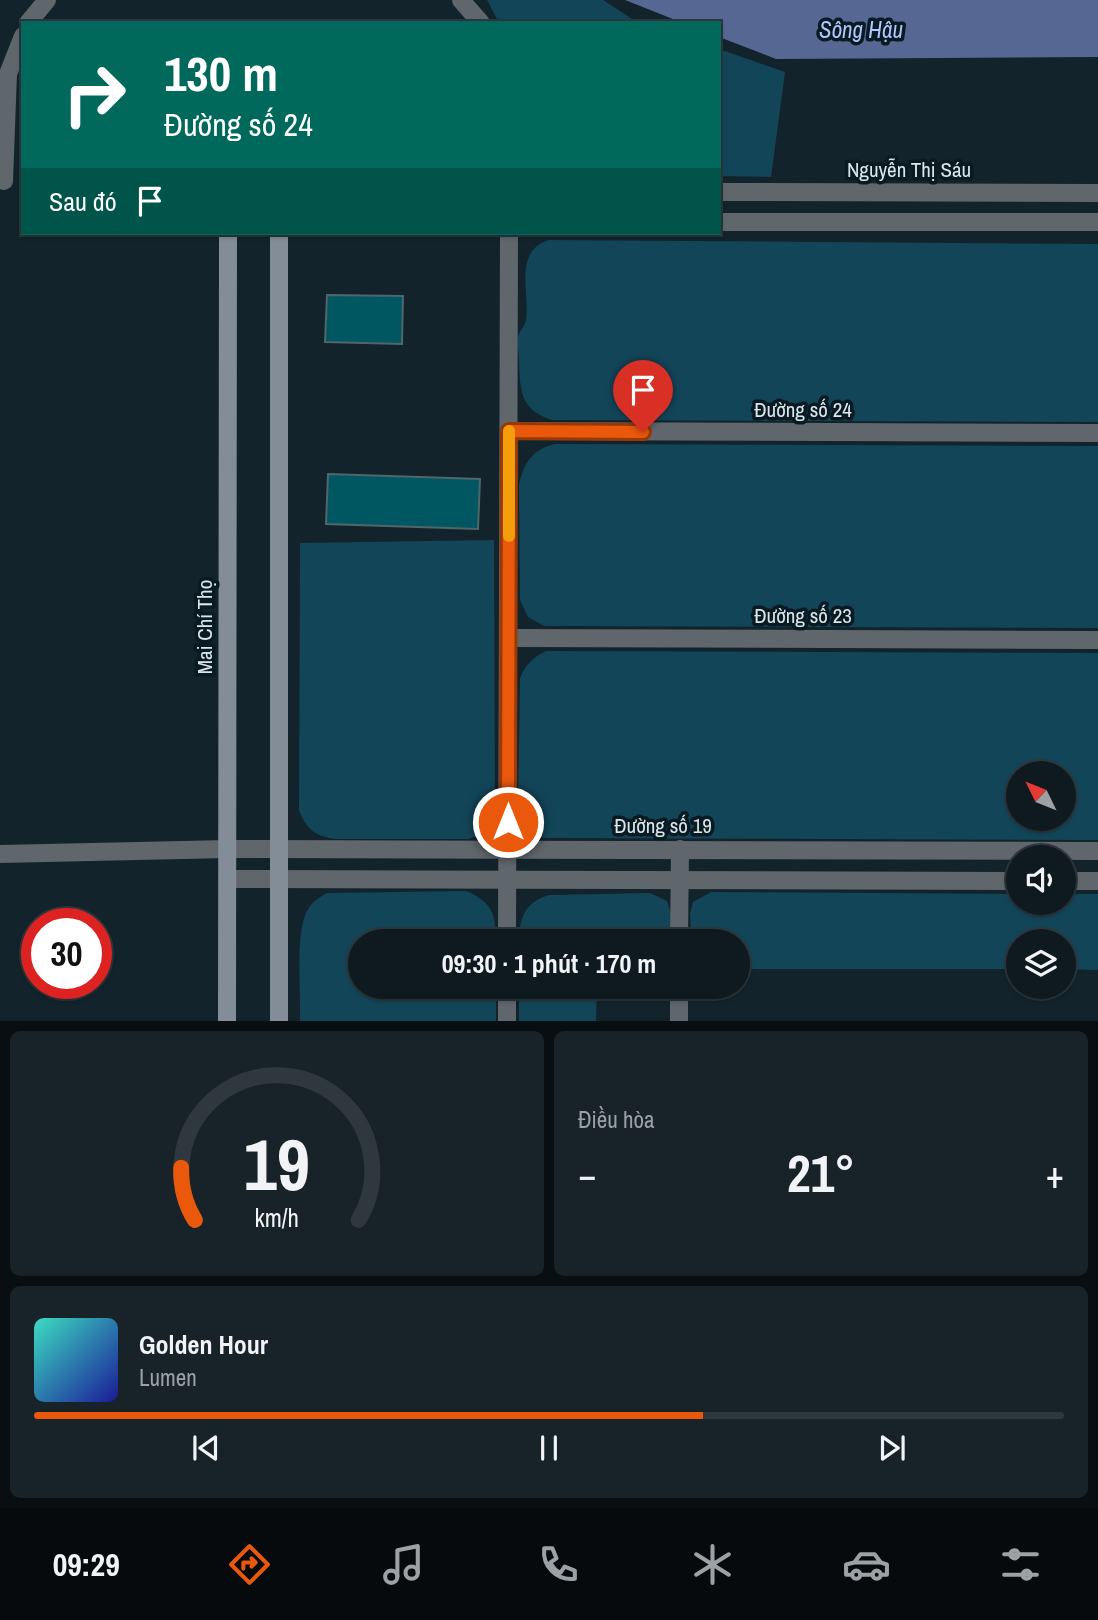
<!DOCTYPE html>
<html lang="vi">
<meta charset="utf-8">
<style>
:root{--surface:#0e1a20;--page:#172329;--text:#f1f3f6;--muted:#9ba1a5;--line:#2e383e;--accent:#ea580c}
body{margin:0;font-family:"Archivo Narrow",sans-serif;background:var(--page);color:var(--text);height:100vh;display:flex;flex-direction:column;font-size:26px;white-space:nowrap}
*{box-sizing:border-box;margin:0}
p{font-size:23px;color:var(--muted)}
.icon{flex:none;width:38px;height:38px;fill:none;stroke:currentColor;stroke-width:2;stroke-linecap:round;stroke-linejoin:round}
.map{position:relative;height:1021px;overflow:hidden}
.drawer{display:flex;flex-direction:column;gap:10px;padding:10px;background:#080e12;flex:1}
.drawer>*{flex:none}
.hud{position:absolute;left:21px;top:21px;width:700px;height:214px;border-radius:0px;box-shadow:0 2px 5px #0004,0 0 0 2px var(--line);background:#00695c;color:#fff;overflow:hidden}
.needle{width:46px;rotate:313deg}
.fabs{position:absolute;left:1006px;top:761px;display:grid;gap:14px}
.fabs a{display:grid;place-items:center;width:70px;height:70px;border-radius:50%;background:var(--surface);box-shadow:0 2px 5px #0004,0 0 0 2px var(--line);font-size:35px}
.speed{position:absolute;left:21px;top:908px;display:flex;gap:14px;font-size:35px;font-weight:700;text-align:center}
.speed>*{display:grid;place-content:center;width:91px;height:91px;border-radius:50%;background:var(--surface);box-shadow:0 2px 5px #0004,0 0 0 2px var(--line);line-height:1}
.speed .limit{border:10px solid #d22;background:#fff;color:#111}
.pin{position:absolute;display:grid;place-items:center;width:60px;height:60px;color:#fff;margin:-72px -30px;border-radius:50% 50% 50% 0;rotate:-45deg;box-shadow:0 0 7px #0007}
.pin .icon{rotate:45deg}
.me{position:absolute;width:77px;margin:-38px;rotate:0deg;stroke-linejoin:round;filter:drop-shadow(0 0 5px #0008)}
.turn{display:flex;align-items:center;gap:24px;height:147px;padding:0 28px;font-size:32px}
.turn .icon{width:91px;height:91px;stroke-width:2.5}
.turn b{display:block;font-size:49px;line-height:60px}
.then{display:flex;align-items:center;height:66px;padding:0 28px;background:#0003;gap:14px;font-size:26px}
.big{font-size:52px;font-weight:700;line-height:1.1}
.drawer .card{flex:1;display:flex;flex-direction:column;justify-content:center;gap:10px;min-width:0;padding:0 24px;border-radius:10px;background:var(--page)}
.drawer .dial{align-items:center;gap:0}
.dial svg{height:182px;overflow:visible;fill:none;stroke:var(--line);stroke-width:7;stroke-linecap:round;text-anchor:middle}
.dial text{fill:var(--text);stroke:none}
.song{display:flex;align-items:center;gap:21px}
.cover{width:84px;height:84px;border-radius:10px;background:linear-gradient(135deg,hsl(170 70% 55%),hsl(240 70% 35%))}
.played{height:7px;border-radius:4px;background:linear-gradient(90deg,var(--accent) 65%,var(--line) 65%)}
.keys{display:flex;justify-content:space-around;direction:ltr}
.heat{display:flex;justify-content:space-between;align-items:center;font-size:38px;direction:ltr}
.drawer .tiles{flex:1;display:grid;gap:10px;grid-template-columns:1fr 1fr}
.card:last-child{grid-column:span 2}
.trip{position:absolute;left:348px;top:929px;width:402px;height:70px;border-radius:35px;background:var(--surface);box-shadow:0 2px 5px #0004,0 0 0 2px var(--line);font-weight:700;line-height:70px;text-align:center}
.menu{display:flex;height:112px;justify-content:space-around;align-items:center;background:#060a0d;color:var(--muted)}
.menu .icon{width:49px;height:49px}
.menu .on{color:var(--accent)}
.menu b{font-size:32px;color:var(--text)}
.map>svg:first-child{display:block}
.green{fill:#134559;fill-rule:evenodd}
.water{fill:#566793}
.building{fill:#005762;stroke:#4f666a;stroke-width:2}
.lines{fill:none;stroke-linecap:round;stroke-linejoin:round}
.street{stroke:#5f666c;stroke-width:18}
.secondary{stroke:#838d97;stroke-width:18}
.route-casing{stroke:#983908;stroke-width:18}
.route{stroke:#ea580c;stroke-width:12}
.slow{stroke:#f59e0b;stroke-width:12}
.labels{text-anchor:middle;stroke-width:7;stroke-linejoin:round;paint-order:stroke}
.street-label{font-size:21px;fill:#dbe6eb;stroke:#091a22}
.water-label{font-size:23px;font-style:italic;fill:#afc6fe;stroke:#091a22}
</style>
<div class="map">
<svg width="1098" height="1022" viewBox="0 0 1098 1022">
<rect width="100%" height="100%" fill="#12232b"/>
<!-- green -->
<g class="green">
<path d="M487,0H603L632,19L643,23H499Z"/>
<path d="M719,49L785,72L771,177L719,176Z"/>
<path d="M549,240L1098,244V422L552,420C520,410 520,390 519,361C519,353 516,341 519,334C521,329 525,326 526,320C530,292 513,251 549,240Z"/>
<path d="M555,444L1098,446V628L544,626L528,617L520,600L519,485C523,463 533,449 555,444Z"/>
<path d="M494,540L495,821L479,836L468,839H336C316,837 306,829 299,810L300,543Z"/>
<path d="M546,651L1098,653V840L543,838L525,827L518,807L520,678C526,664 532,658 546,651ZM1018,774H1064V819H1018Z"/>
<path d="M466,891C492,902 496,914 496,941L360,942V987H496V1021H300C301,994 295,933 307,911C312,902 318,898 327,893Z"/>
<path d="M711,892L1018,894V903H1064V894H1098V970L1064,969V942H1018V969H739L738,942L691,941L690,913L693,902Z"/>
<path d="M650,893L667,901L671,914L670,941L519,942C519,918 525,902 549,895Z"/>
<path d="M519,987H597L596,1021H519Z"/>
</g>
<!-- water -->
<path class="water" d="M625,0H1098V57L776,59L719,37V23H683Z"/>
<!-- building -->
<g class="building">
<path d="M327,295L403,296L402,344L325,342Z"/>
<path d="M328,474L480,479L478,529L326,524Z"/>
</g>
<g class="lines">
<!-- street -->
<g class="street">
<path d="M461,0L481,23"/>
<path d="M28,23L47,0"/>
<path d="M4,181L8,74L23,36"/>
<path d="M719,192L1098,193"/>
<path d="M719,222H1098"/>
<path d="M509,431L1098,433"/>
<path d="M508,638L1098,640"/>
<path d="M0,854L228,849L1098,851"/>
<path d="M228,879L1018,881"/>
<path d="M1064,881H1098"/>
<path d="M507,942L509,233"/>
<path d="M679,942L680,849"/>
<path d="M507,1022V987"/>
<path d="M679,1022V987"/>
</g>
<!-- secondary -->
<g class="secondary">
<path d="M279,233V1022"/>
<path d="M227,1022L228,233"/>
</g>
</g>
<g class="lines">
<defs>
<path id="route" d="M508,822L509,431L643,432"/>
</defs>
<!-- route casing -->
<use href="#route" class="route-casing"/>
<!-- route -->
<use href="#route" class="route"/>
<!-- slow -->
<path class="slow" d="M509,536V431"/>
</g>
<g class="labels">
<!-- street labels -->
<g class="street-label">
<text x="909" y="177">Nguyễn Thị Sáu</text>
<text x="803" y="417">Đường số 24</text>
<text x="803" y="623">Đường số 23</text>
<text transform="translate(205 627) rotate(-90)" y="7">Mai Chí Thọ</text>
<text x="663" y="833">Đường số 19</text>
</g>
<!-- water labels -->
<g class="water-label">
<text x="861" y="38">Sông Hậu</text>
</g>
</g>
</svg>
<div class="fabs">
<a><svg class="needle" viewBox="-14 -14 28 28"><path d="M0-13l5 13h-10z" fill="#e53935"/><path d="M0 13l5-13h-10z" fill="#9ba1a5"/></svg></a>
<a><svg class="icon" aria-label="sound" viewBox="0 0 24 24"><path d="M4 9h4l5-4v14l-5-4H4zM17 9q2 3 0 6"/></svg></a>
<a><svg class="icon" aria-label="layers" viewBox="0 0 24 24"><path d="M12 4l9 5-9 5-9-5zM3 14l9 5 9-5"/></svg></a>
</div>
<div class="speed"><div class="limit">30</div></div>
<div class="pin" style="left:643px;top:432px;background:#d93025"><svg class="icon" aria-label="arrive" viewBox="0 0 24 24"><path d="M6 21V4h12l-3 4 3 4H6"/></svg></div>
<svg class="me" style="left:508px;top:822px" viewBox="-20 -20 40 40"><circle r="17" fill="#ea580c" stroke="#fff" stroke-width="3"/><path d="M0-11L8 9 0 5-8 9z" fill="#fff"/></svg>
<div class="trip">09:30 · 1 phút · 170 m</div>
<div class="hud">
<div class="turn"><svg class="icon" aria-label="right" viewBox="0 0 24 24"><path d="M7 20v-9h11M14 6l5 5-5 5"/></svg><div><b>130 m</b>Đường số 24</div></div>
<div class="then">Sau đó<svg class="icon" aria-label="arrive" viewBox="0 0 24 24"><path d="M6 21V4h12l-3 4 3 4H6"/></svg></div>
</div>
</div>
<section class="drawer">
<div class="tiles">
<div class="card dial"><svg viewBox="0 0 100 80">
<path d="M14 69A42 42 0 1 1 86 69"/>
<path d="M14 69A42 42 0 0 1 8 46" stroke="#ea580c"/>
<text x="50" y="56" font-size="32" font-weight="700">19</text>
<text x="50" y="72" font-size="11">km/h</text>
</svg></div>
<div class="card"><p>Điều hòa</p>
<div class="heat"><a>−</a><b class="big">21°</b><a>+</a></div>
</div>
<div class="card">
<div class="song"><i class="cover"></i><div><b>Golden Hour</b><p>Lumen</p></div></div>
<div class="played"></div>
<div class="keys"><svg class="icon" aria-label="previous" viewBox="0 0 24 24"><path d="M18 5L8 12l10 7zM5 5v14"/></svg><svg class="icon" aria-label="pause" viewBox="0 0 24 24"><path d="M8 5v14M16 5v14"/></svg><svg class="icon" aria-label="next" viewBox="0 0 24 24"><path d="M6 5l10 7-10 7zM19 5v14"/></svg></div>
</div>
</div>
</section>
<nav class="menu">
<b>09:29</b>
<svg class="icon on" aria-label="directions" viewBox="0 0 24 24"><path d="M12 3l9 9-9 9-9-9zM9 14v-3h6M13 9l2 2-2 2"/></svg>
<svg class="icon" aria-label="music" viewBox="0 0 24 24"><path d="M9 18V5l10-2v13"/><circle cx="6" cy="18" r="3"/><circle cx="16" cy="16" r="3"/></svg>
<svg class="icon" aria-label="phone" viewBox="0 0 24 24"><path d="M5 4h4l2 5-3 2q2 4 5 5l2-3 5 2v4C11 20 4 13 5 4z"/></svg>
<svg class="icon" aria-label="climate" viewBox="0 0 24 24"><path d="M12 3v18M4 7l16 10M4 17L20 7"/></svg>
<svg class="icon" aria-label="car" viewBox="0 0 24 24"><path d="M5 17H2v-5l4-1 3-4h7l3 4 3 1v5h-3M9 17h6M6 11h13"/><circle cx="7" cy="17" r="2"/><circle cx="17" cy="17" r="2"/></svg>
<svg class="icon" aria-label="filters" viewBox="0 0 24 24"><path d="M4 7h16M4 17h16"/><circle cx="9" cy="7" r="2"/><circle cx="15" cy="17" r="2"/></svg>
</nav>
